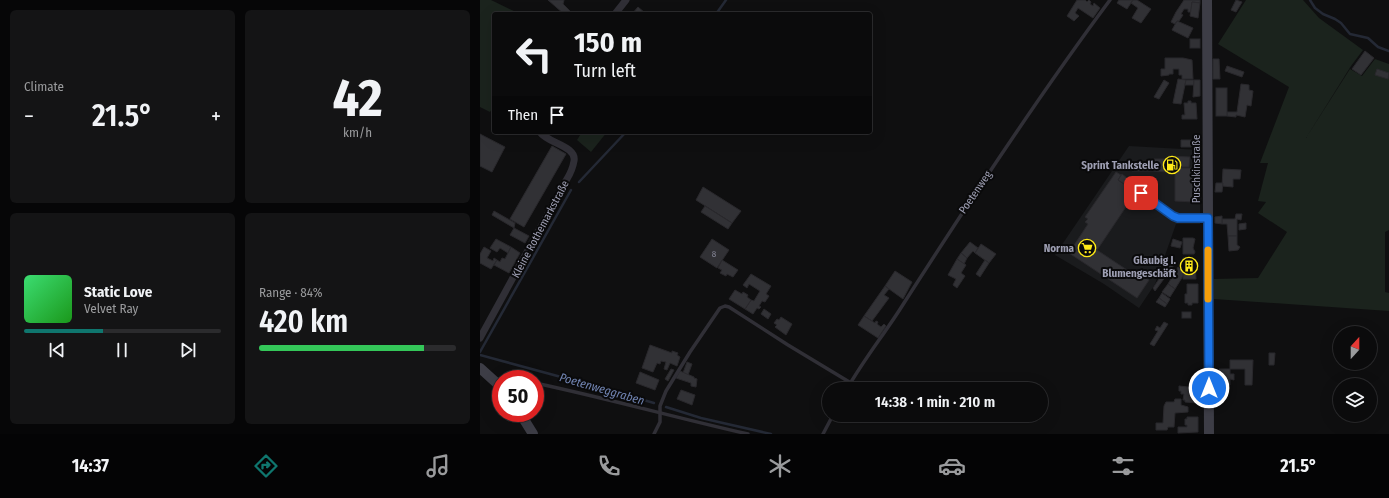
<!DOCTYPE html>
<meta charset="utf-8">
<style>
:root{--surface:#0b0b0c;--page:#141415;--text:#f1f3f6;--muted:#9a9b9d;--line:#2b2b2d;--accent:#0f766e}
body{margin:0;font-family:"Fira Sans Condensed",sans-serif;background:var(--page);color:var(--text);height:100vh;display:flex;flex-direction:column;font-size:15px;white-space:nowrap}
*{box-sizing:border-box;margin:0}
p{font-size:13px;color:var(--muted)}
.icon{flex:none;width:22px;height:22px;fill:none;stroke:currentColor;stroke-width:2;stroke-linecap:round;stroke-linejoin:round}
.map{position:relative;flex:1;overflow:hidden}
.side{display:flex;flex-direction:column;gap:10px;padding:10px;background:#060607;width:480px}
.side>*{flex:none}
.guide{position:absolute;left:12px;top:12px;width:380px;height:122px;border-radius:4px;box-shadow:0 4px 16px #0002,0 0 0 1px var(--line);background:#0b0b0c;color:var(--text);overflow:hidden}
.needle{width:26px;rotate:21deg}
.controls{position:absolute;left:853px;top:326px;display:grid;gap:8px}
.controls a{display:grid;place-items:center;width:44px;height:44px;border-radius:50%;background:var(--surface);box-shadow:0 4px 16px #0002,0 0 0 1px var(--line);font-size:20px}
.speed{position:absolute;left:12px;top:370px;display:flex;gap:8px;font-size:20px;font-weight:700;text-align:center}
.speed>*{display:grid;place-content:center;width:52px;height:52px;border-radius:50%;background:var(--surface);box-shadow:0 4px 16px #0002,0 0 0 1px var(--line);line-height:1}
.speed .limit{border:6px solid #d22;background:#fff;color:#111}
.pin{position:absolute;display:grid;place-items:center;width:34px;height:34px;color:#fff;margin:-17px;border-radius:8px;box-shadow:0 2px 6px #0006}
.me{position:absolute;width:44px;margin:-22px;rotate:0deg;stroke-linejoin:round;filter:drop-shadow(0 0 3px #0008)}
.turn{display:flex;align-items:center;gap:14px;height:84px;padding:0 16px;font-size:18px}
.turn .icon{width:52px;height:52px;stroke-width:2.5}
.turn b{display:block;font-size:28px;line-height:34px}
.then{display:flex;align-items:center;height:38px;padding:0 16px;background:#0003;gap:8px;font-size:15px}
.big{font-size:30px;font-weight:600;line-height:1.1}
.side .widget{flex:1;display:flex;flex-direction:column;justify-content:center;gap:6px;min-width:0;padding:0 14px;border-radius:6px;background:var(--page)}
.side .dial{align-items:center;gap:0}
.dial b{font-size:52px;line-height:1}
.song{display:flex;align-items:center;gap:12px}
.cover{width:48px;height:48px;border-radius:6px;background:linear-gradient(135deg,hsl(140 70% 55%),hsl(120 70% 35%))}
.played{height:4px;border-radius:2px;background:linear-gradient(90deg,var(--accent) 40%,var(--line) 40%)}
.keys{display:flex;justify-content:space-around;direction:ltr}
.heat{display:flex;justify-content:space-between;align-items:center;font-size:22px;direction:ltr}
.charge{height:6px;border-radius:3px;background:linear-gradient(90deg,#34c759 84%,var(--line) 0)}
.side .tiles{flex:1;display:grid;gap:10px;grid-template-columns:repeat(2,1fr)}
.trip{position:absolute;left:342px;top:382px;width:226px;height:40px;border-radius:20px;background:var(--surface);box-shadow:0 4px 16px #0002,0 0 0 1px var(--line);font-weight:600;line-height:40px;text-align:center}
.tabs{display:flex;height:64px;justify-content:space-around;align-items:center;background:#040405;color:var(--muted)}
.tabs .icon{width:28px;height:28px}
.tabs .active{color:var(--accent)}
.tabs b{font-size:18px;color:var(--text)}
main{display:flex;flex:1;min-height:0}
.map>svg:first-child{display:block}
.built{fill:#1a1b1d}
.green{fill:#1b231d}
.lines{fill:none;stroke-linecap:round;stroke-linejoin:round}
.stream{stroke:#242935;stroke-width:2.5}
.building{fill:#313135;stroke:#29282c}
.lane{stroke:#302f36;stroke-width:3.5}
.street{stroke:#302f36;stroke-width:7}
.secondary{stroke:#3d3d46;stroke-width:10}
.route-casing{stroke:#114b97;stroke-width:10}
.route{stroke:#1a73e8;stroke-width:7}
.slow{stroke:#f59e0b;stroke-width:7}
.labels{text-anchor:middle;stroke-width:4;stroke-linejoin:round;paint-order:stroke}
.number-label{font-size:9px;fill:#838494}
.poi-label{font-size:11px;font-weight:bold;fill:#9e9fb3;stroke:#0a0a0b;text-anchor:end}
.street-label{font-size:11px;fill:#9e9fb3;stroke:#0a0a0b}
.water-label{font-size:12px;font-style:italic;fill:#7184b2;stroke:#0a0a0b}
</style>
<main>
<section class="side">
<div class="tiles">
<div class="widget"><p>Climate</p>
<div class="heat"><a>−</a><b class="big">21.5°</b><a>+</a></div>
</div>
<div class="widget dial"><b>42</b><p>km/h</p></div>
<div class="widget">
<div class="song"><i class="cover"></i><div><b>Static Love</b><p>Velvet Ray</p></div></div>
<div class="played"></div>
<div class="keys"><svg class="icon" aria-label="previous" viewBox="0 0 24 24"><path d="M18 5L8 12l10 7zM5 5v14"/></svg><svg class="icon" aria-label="pause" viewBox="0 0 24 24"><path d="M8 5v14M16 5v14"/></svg><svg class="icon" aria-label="next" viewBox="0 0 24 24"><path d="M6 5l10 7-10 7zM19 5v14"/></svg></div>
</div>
<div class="widget"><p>Range · 84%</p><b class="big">420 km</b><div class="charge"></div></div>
</div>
</section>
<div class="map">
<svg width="909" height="434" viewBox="0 0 909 434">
<rect width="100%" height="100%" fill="#0f0f10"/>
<!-- built -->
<path class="built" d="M649,146L720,150V224H696L675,284L659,308L624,284L575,255Z"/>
<!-- green -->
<g class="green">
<path d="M0,0H11L40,14H14V106L10,112L0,107Z"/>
<path d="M766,0H823L839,18L883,50L871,66L826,138L870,69L882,76L895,59L909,64V230L905,232V292L909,293V311L734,299V279L778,278L807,232L778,213L786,202L778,201L788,163H780L809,87L738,44Z"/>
<path d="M102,132H127L111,152L97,140Z"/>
</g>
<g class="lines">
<!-- stream -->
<g class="stream">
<path d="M830,0L835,8L843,14L855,19L861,23L870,34L888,38L898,47L909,51"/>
<path d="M236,14L246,0"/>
<path d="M99,182L146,132"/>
<path d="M0,352L91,190"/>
<path d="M0,355L107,384L174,403"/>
<path d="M186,407L221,418L291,434"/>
</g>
</g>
<!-- building -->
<g class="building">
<path d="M68,0H84L83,4L93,14H84Z"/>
<path d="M597,0H605L607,2L609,0L611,2L610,4L613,6L614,3L620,8L613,18L598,8L595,13L599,16L594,21L587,16Z"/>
<path d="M639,0H653L647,9L637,3Z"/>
<path d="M653,0H657L671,9L661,23L652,18L658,8L651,3Z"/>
<path d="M704,0H720V3L712,2L711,12H708V9H704L701,14L703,15L699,21H697L695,24L691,22L696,12Z"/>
<path d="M756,0L762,2L756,12L751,10Z"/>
<path d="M712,2L720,3L718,18L710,16Z"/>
<path d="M158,7L165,13L164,14H152Z"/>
<path d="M697,21L713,28L708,38L692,30Z"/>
<rect x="710" y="39" width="10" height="9"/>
<path d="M885,51L894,58L881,75L872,69Z"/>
<path d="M685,58H703L712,60L713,79H702V75H699V69H693V74H689V75L681,76V69H685Z"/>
<path d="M733,59H739L740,79H733Z"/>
<path d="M747,66L764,72L762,77L745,71Z"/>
<path d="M897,69L909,73L908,79L895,75Z"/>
<path d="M698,79L706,80L701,104L693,103Z"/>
<path d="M684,80L689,83L679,99L674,97Z"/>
<path d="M706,80H714V85H705Z"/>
<path d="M714,80H720V96L713,97Z"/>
<path d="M761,84L769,85V90L773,91L771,106L767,105L765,117L756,115V117L747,116V112H757Z"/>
<rect x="736" y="88" width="11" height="28"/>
<path d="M708,101H711V103H716L717,119H702V115H705L704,103H708Z"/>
<path d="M0,134L25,147L12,172L0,166Z"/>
<path d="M701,140H712L711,147H701Z"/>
<path d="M72,146L86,154L44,227L30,219Z"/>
<path d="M689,156L710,157L709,167H689V172L673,171L674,159H689Z"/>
<path d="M652,163L674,164L673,171H652Z"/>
<path d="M695,168H711L710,176H714V202L695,201Z"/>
<path d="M743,169L761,170L760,179H753V187L742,186Z"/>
<path d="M636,172L641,175L638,180L656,192L617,250L659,278L661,275L669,280L657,298L589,253L608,224L605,222L608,219L605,217Z"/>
<path d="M642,174L647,178L644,184L638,180Z"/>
<path d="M736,183H743L742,192H735Z"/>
<path d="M223,187L261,211L252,223L216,200Z"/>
<path d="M225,206L252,223L248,229L221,212Z"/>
<path d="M14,211L35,223L34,228L12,215Z"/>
<path d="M756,214H762L761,220L757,219V236H748L747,224H742V219H755Z"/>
<path d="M742,216V224L735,223V217Z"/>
<path d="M766,223V229L759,230V224Z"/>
<path d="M34,228L49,236L45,243L30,235Z"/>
<path d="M748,236H757V245L760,247L758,250L749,251Z"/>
<path d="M703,238H713L715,239L713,248L715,252L714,254H703Z"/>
<path d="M16,239L31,247L28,253L20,248L17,252L10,248Z"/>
<path d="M232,239L249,250L237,268L220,257Z"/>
<path d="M693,239L702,242L700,248L691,246Z"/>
<path d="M490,242L498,248L495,253L493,251L487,258L481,253Z"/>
<path d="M501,244L516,254L509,263L495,253Z"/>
<path d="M4,247L11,251L7,258L13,261L14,258L17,260L11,269L0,263V254Z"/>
<path d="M31,247L40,253L29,273L14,265L17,260L20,262L22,258L25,259Z"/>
<path d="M481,253L487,258L484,264L477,259Z"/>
<path d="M688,256L692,258L690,263L694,265L675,291L673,288L679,279Z"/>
<path d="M703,258H709V261H715L716,279H703Z"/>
<path d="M477,259L486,265L481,273L485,276L477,288L473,285L476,279L468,275Z"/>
<path d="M242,260L258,270L253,277L247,274L246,276L240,273L242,270L238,268Z"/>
<path d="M505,260L509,263L500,277L496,274Z"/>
<path d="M698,267L703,271V276L695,289L688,284Z"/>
<path d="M415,271L432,282L423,299L405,286Z"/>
<path d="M271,274L291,286L286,294L289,296L285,302L282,301L279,306L281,307L279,309L277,308L273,314L265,309L271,300L274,301L280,291L269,284L267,288L263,285Z"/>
<path d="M688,284L695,289L690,297L682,292Z"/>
<path d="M707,284H718V303H712V305H708V303H705V294H707Z"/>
<path d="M405,286L409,289L404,295L409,298L392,321L384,316Z"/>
<path d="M255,290L262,294L263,292L268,295L267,297L271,300L265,309L249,299Z"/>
<path d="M682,293L690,299L687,304L679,298Z"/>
<path d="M679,298L687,304L685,307L676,302Z"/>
<path d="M284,309L291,314L288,319L281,314Z"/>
<rect x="702" y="312" width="9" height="6"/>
<path d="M384,316L395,323L396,321L398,322L397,324L401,327L404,324L406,326L398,338L378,325Z"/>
<path d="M301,317L312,324L306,335L295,327L297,325L294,323L297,319L299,320Z"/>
<path d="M684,322L688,324L674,346L670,344L678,331L675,330L677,326L680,328Z"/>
<path d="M170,345L192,353V351L198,353L197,355L200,357L197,366L190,363L187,370L184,369L186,362L181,361L180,364L177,363L173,372L162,368Z"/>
<path d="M789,353H795L794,365H789Z"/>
<path d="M750,360H773L772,385H765V369H750Z"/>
<path d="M207,362L212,364L208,375L203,373Z"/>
<path d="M191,369L194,370L188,381L185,379Z"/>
<path d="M739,369H750V374H754V380L750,379V385H739Z"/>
<path d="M200,371L214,377V378L217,379L216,387L211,386V383L196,378Z"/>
<path d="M160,372L179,380L175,390L156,383Z"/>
<path d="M699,386L718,388L717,403L705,402V400H703L704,394H701V391H699Z"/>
<path d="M201,390L215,395L212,405L197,399Z"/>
<path d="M695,399H701V405L708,407V412L695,413L694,427H688L687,430H676V423H683L684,406L686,402H694Z"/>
<path d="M707,417H718V432L698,433V427H707V425H705V419H707Z"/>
</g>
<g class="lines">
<!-- lane -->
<g class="lane">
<path d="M661,193L693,216L697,218H727"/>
<path d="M17,381C24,375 30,377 39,379"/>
<path d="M55,383C126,398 197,418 268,434"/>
<path d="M367,389C384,359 406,332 424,303C490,200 557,98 630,0"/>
<path d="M174,434L180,422V406L186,391L210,352L240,308L245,306L249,307L308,345L371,383"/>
<path d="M343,434L353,415"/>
</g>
<!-- street -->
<g class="street">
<path d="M135,14L146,0"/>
<path d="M0,338L87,179C90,174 93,167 94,161C97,146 67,143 60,132"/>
</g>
<!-- secondary -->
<g class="secondary">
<path d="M727,0L729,434"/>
<path d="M0,368L21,387"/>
<path d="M40,413L53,434"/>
</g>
</g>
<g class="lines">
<defs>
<path id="route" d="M661,193L693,216L698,218H728L729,388"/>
</defs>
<!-- route casing -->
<use href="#route" class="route-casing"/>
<!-- route -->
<use href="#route" class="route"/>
<!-- slow -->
<path class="slow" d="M728,250V299"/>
</g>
<!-- icons -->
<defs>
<symbol id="fuel-ring" viewBox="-11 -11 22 22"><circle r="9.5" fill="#0a0a0b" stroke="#ffea18" stroke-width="1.5"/><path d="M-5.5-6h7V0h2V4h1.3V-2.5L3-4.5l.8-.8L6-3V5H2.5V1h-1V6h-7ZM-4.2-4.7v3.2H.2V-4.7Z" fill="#ffea18"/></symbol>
<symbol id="supermarket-ring" viewBox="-11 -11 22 22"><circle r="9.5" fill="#0a0a0b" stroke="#ffea18" stroke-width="1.5"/><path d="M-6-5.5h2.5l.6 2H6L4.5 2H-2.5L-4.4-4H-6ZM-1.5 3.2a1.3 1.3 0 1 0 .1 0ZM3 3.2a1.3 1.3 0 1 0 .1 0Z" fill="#ffea18"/></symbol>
<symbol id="building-ring" viewBox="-11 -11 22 22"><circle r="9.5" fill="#0a0a0b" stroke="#ffea18" stroke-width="1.5"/><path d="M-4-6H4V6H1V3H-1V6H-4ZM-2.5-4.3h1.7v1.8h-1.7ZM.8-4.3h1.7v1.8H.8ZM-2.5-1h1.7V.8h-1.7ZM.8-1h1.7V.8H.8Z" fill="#ffea18"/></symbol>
</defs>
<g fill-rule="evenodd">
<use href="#fuel-ring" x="682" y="155" width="20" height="20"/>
<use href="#supermarket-ring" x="597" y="238" width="20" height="20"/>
<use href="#building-ring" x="699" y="256" width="20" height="20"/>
</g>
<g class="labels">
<!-- number labels -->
<g class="number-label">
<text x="234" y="257">8</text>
</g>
<!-- poi labels -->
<g class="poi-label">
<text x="679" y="169">Sprint Tankstelle</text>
<text x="594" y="252">Norma</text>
<text x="696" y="264">Glaubig I.<tspan x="696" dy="13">Blumengeschäft</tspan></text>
</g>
<!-- street labels -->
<g class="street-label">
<text transform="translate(716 169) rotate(-90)" y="4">Puschkinstraße</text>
<text transform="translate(495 192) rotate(-56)" y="4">Poetenweg</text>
<text transform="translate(60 229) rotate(-62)" y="4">Kleine Rothemarkstraße</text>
</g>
<!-- water labels -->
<g class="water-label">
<text transform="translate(122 389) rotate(16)" y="4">Poetenweggraben</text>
</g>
</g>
</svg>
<div class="controls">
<a><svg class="needle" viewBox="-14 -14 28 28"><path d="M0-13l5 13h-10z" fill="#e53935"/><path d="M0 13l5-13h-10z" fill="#9a9b9d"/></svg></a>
<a><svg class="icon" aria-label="layers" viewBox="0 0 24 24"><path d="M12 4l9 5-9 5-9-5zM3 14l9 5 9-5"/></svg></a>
</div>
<div class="speed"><div class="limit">50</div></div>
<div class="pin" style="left:661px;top:193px;background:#d93025"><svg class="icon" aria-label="arrive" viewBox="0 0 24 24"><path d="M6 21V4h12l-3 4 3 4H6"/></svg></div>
<svg class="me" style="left:729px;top:388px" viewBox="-20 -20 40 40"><circle r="17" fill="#1a73e8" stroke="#fff" stroke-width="3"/><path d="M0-11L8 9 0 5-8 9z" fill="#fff"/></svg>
<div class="trip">14:38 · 1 min · 210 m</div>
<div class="guide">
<div class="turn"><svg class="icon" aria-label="left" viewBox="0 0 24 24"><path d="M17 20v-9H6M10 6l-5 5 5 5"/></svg><div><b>150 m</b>Turn left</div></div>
<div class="then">Then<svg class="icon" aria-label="arrive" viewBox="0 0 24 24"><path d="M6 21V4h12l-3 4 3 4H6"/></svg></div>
</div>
</div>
</main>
<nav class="tabs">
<b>14:37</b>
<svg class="icon active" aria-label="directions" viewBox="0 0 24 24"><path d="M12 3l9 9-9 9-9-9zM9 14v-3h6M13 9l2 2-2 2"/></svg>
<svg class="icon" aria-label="music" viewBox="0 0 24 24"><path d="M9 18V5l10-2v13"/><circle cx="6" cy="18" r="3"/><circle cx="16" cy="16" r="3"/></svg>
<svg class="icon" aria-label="phone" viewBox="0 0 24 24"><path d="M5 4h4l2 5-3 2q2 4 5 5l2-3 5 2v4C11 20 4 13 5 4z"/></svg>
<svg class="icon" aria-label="climate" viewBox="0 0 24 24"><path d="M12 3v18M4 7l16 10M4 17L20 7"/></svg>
<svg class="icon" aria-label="car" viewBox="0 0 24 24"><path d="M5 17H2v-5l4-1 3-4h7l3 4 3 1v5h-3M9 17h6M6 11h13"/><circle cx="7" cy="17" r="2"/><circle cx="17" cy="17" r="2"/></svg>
<svg class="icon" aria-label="filters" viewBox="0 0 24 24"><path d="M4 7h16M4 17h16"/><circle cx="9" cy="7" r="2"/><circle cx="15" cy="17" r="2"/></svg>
<b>21.5°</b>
</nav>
